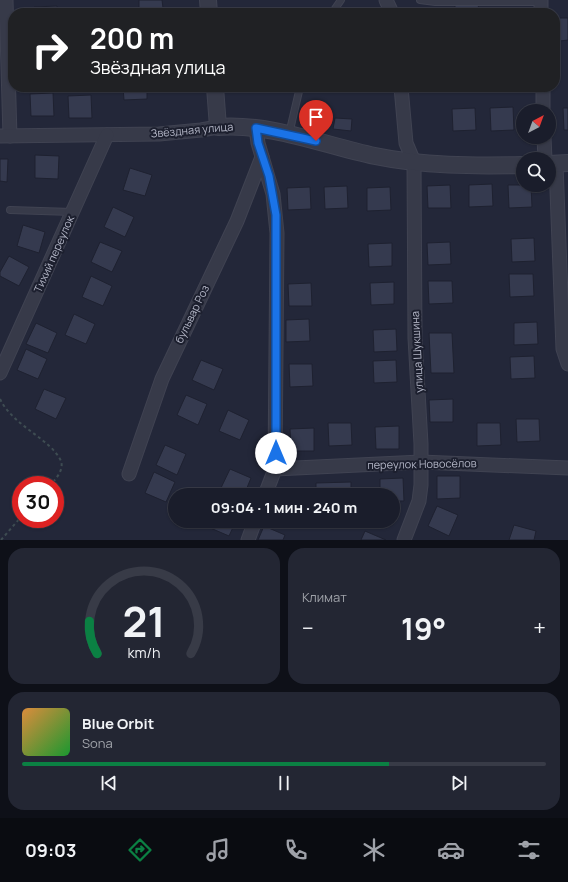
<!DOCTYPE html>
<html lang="ru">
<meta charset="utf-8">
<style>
:root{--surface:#1a1d2b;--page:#232633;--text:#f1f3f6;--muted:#9fa2a9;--line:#383b47;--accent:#0b8043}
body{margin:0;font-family:Manrope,sans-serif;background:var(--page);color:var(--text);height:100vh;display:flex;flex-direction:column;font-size:15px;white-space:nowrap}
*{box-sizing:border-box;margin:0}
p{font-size:13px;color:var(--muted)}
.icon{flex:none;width:22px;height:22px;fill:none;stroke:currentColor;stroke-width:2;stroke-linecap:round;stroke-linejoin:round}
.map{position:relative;height:540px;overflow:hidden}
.panel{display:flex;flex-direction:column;gap:8px;padding:8px;background:#0e1018;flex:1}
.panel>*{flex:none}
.top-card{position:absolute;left:8px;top:8px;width:552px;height:84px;border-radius:16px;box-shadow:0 1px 3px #0004,0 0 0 1px var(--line);background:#202124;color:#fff;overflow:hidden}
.needle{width:26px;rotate:41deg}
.fabs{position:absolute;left:516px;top:104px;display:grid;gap:8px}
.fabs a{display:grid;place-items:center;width:40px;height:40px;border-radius:50%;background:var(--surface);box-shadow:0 1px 3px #0004,0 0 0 1px var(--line);font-size:20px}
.speed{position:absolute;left:12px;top:476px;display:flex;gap:8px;font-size:20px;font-weight:700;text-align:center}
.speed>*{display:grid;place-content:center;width:52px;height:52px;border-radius:50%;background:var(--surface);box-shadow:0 1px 3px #0004,0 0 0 1px var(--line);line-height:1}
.speed .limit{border:6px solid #d22;background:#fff;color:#111}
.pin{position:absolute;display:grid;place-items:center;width:34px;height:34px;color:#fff;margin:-41px -17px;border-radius:50% 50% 50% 0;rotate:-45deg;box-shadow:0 0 4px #0007}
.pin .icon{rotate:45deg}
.me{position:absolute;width:44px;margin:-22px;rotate:0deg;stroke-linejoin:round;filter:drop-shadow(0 0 3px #0008)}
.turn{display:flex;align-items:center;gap:14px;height:84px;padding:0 16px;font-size:18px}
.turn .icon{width:52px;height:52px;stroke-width:2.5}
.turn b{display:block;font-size:28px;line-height:34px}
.big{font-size:30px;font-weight:700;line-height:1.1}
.panel .card{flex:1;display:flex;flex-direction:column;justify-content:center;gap:6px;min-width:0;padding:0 14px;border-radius:16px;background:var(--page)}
.panel .dial{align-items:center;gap:0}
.dial svg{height:104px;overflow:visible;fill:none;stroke:var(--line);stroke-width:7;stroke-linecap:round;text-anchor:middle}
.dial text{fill:var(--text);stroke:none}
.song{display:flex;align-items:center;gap:12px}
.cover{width:48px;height:48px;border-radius:6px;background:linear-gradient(135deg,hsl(30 70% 55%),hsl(130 70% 35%))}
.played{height:4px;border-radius:2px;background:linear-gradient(90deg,var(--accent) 70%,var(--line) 70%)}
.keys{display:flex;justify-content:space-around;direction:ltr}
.heat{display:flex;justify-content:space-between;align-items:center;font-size:22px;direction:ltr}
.panel .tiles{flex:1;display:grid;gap:8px;grid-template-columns:1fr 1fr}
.card:last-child{grid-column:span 2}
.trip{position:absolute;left:168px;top:488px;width:232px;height:40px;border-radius:20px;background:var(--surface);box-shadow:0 1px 3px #0004,0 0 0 1px var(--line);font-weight:700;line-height:40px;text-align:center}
.tabs{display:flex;height:64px;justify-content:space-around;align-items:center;background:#0a0c11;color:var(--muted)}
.tabs .icon{width:28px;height:28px}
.tabs .on{color:var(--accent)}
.tabs b{font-size:18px;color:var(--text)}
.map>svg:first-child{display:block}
.building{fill:#353a4f;stroke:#1e2130}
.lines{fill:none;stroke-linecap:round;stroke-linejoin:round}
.service-casing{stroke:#404352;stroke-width:8}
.minor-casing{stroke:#404352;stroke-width:15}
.tertiary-casing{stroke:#404352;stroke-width:18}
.path{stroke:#3e4c52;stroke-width:2;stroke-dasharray:3 3;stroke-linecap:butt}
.service{stroke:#373a49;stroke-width:6}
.minor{stroke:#373a49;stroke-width:13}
.tertiary{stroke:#373a49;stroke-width:16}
.route-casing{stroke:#114b97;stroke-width:10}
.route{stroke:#1a73e8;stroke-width:7}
.labels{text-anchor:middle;stroke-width:4;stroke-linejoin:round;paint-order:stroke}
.street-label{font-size:11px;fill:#b2b5c5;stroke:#1c1f2e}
</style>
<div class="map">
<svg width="568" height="540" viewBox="0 0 568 540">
<rect width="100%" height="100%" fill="#232739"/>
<!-- building -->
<g class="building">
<path d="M139,0H162L163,8L139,9Z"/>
<path d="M478,3L479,13H455V4Z"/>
<path d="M57,6V13H34V7Z"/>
<path d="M559,18H568V40L560,41Z"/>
<path d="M123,87H147V99L124,100Z"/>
<path d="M434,87H457V88L434,89Z"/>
<path d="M53,93L54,116H31L30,94Z"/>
<path d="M91,95L92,118H69L68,96Z"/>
<path d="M513,107L514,130L491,131L490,108Z"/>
<path d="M475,108L476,130L453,131L452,109Z"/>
<path d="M563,108H568V130H564Z"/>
<path d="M335,118L352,119L351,131L333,129Z"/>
<path d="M35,155L59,156L58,179L35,178Z"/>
<path d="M0,159H8L7,182L0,181Z"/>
<path d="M130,168L152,175L145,196L123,190Z"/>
<path d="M492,184L493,206L469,207V185Z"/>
<path d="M450,185L451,208H428L427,186Z"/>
<path d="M508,185H531L532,207L509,208Z"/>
<path d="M347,186L348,208L325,209L324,187Z"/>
<path d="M310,187L311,209L288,210L287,188Z"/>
<path d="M390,187L391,210L367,211V188Z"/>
<path d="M113,207L134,217L125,237L104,227Z"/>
<path d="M23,225L45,232L39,253L17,246Z"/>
<path d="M534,238L535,261L512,262L511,239Z"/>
<path d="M100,242L122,251L112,272L91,262Z"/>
<path d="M450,242L451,264L428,265L427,243Z"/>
<path d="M392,243V266L369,267L368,244Z"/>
<path d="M9,256L29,267L19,286L0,276V272Z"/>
<path d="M509,274H533L534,296L510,297Z"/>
<path d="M91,276L112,286L103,306L82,297Z"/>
<path d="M428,281H452L453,303L429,304Z"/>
<path d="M394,282V304L371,305L370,283Z"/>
<path d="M311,283L312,306H289L288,284Z"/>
<path d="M74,314L95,324L86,344L65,335Z"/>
<path d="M309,319L310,341L286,342V320Z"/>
<path d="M537,322L538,344L514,345V323Z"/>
<path d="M36,323L57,333L48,353L26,344Z"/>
<path d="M396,329L397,351L374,352L373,330Z"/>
<path d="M429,333H452L454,373H431Z"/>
<path d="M26,349L47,359L38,379L17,370Z"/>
<path d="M534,356L535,378L511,379L510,357Z"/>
<path d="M201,360L223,369L214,390L192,380Z"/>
<path d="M396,360L397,382L374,383L373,361Z"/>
<path d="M289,364H312L313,386L290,387Z"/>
<path d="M44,389L66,398L56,419L35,409Z"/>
<path d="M186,395L207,404L198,425L177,415Z"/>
<path d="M453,399V422H430L429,400Z"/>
<path d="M228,410L249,420L240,440L219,431Z"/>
<path d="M516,419H539L540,441L517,442Z"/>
<path d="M328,423H351L352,445L329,446Z"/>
<path d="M477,423H500L501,445L477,446Z"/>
<path d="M399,426V449H376L375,427Z"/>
<path d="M314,428V451H291L290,429Z"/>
<path d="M165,445L186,454L177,475L156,465Z"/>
<path d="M230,469L251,478L244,495H233L220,490Z"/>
<path d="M154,472L175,482L166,502L145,493Z"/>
<path d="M437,476H460V498L437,499Z"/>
<path d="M403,478L404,501H393V495H380V479Z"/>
<path d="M351,482V495H316V483Z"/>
<path d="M437,506L458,515L449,536L428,526Z"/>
<path d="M211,521H236L229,536L208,527Z"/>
<path d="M514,525L536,531L534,540H509Z"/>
<path d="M264,526L285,535L283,540H258Z"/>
<path d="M365,531L386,540H361Z"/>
</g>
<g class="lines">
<defs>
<g id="service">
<path d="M420,0L435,2H541"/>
<path d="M332,13L341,0"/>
<path d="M289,134L300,87"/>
<path d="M10,210L72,212"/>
</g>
<g id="minor">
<path d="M6,0L10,136"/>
<path d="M386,0L392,13"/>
<path d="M541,0V13"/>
<path d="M401,87L406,143L414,162L415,338L421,444V485L419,501L404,540"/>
<path d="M543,87V111"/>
<path d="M256,128L258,143L273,194L277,233L275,469L265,495"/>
<path d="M0,136L159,134L201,130L218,127"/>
<path d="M544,137L545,159"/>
<path d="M556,164L563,349L568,364"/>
<path d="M0,373L107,135"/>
<path d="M275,469L421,462L568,468"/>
<path d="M129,474L162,379L237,221L262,157"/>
<path d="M248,540L255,521"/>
</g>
<g id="tertiary">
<path d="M208,0L209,13"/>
<path d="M215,87L218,127C271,123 323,145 375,156C423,166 474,166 523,165"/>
<path d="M549,164L568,163"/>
</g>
</defs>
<!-- service casing -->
<use href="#service" class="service-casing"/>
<!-- minor casing -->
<use href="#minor" class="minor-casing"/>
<!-- tertiary casing -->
<use href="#tertiary" class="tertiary-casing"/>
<!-- path -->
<g class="path">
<path d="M0,399C13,426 51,439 61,461C64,470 56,479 50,485"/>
<path d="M1,540L21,517"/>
</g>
<!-- service -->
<use href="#service" class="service"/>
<!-- minor -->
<use href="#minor" class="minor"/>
<!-- tertiary -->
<use href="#tertiary" class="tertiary"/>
</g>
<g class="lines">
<defs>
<path id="route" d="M276,453V215L269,176L258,143L256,128L316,141"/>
</defs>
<!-- route casing -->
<use href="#route" class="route-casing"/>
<!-- route -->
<use href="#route" class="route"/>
</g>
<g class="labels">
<!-- street labels -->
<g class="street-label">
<text transform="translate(192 130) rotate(-5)" y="4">Звёздная улица</text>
<text transform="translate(54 254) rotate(-66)" y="4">Тихий переулок</text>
<text transform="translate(192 314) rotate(-64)" y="4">бульвар Роз</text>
<text transform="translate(417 352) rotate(-93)" y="4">улица Шукшина</text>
<text transform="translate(422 464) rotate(-1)" y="4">переулок Новосёлов</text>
</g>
</g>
</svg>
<div class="fabs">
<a><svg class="needle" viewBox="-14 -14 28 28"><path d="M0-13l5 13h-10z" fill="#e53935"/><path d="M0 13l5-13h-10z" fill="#9fa2a9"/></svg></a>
<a><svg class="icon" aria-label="search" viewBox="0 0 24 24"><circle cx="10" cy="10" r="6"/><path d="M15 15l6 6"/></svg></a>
</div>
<div class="speed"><div class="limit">30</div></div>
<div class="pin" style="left:316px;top:141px;background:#d93025"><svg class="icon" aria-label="arrive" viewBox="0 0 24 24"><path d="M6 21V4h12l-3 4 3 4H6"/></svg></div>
<svg class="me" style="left:276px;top:453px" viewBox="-20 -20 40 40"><circle r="19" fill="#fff"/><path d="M0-13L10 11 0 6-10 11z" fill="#1a73e8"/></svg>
<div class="trip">09:04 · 1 мин · 240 m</div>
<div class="top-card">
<div class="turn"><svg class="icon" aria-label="right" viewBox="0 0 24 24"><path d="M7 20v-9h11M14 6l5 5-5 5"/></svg><div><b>200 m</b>Звёздная улица</div></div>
</div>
</div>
<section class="panel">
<div class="tiles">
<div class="card dial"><svg viewBox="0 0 100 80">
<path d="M14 69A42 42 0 1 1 86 69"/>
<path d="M14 69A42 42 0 0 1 8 44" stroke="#0b8043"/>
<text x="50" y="56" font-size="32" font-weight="700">21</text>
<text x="50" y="72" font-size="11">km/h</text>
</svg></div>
<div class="card"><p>Климат</p>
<div class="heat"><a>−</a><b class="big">19°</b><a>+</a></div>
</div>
<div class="card">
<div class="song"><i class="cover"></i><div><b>Blue Orbit</b><p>Sona</p></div></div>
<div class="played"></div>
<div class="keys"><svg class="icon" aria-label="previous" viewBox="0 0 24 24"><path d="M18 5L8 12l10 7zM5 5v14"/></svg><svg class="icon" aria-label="pause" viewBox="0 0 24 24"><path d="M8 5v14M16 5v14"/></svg><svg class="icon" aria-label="next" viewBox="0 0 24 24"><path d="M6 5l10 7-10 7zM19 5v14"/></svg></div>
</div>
</div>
</section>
<nav class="tabs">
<b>09:03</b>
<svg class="icon on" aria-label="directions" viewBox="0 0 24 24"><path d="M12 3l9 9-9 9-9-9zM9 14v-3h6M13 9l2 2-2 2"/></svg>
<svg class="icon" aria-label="music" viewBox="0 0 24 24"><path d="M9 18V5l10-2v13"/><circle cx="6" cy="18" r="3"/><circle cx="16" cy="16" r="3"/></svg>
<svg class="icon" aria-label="phone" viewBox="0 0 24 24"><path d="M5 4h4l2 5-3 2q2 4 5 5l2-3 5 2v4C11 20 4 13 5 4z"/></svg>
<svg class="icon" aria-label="climate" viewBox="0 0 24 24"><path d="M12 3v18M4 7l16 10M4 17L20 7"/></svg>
<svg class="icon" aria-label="car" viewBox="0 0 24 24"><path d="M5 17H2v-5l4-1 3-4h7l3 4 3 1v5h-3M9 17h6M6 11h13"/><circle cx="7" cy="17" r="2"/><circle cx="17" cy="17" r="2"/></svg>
<svg class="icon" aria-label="filters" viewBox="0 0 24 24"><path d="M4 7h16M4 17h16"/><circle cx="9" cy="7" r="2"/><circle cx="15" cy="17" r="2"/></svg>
</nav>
